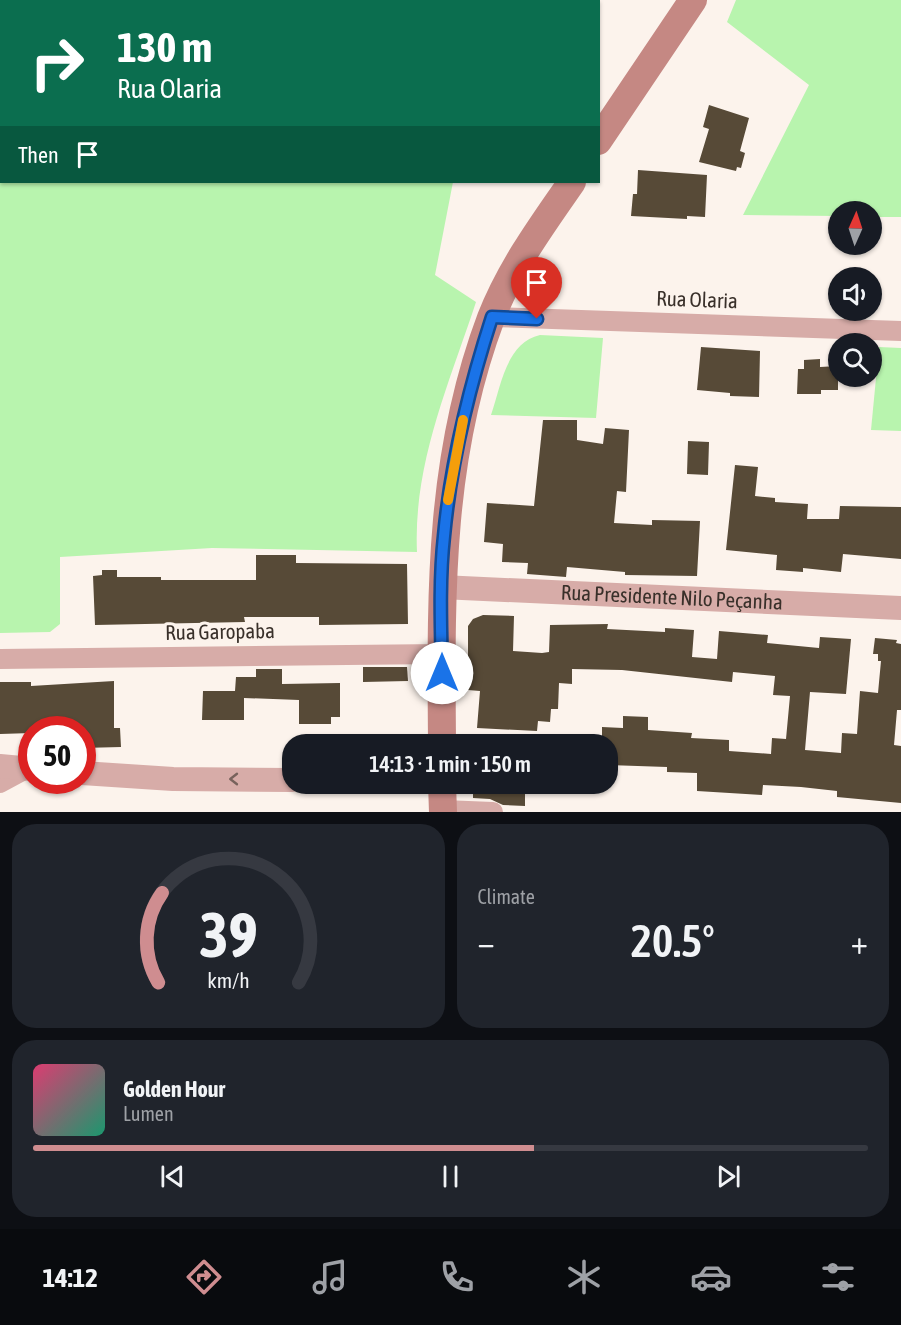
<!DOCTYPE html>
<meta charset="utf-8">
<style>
:root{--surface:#171b24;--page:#20242c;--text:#f1f3f6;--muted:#9ea1a6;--line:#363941;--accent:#cf8d90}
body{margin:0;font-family:"Asap Condensed",sans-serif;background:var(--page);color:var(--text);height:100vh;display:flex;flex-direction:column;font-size:22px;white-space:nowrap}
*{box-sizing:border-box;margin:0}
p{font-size:20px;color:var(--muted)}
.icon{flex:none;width:33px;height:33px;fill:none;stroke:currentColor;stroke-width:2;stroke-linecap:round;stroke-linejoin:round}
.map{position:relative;height:812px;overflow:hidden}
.drawer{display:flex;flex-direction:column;gap:12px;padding:12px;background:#0d0f14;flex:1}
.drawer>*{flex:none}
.top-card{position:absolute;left:0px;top:0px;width:600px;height:183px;box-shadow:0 2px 4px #0004;background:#0b6e4f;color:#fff;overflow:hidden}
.needle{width:39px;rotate:3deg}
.tools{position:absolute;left:828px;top:201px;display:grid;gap:12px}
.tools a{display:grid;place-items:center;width:54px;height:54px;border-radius:50%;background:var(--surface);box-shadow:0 2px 4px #0004;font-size:30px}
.speed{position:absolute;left:18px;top:716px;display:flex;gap:12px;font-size:30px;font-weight:700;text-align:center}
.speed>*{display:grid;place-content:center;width:78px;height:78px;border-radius:50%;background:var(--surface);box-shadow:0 2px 4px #0004;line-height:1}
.speed .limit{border:9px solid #d22;background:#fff;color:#111}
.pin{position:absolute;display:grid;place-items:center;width:51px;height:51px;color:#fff;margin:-62px -26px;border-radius:50% 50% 50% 0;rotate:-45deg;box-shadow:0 0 6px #0007}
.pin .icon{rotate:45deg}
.me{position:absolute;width:66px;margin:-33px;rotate:0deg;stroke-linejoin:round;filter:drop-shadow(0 0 4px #0008)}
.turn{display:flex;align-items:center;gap:21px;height:126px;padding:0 18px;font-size:27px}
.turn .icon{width:78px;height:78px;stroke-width:2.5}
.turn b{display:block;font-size:42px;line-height:51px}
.then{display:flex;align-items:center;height:57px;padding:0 18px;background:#0003;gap:12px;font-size:22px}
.big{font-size:45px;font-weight:600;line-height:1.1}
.drawer .card{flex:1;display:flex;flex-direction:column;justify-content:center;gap:9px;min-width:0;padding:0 21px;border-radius:24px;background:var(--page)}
.drawer .dial{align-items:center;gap:0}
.dial svg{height:156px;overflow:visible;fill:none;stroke:var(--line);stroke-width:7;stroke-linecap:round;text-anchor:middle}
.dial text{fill:var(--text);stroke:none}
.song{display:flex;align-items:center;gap:18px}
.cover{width:72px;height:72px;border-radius:9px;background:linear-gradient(135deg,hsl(340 70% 55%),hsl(160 70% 35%))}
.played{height:6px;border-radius:3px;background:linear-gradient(90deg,var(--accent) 60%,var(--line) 60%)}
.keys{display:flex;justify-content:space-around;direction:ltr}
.heat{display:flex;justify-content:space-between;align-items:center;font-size:33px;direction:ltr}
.drawer .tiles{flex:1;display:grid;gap:12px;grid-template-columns:1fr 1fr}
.card:last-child{grid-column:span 2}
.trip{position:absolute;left:282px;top:734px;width:336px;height:60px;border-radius:24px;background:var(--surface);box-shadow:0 2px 4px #0004;font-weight:600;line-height:60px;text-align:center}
.tabs{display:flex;height:96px;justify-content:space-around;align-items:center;background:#090b0e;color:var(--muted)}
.tabs .icon{width:42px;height:42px}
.tabs .on{color:var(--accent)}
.tabs b{font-size:27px;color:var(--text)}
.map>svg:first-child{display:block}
.green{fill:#b8f4ae}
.building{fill:#574a37}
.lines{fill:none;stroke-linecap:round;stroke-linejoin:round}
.minor{stroke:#d7aca8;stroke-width:20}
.tertiary{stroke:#d7aca8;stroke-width:24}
.secondary{stroke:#c58883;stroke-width:28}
.oneway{stroke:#78625c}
.route-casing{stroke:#114b97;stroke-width:15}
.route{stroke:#1a73e8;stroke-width:10}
.slow{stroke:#f59e0b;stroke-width:10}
.labels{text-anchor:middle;stroke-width:6;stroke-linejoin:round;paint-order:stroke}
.street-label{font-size:21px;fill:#39302a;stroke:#fcf3ec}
</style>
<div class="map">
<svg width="901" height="812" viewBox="0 0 901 812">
<rect width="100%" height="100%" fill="#fcf3ec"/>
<!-- green -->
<g class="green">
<path d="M0,0L399,1L2,2V182H453L435,275L476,302C449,384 413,464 417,552L212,548L60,557V624L50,632L0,633Z"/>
<path d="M736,0H901V217H872V212H838V216L743,215L809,85L727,22Z"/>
<path d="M540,335L603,338L596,418L491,415C501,386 506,343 540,335Z"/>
<path d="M879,347L901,348V431L871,430Z"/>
</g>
<!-- building -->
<g class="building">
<path d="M709,105L749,118L740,151L745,153L741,168L737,167L736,171L699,162L709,129L703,127Z"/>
<path d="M638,170L707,175L705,217L687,216V219L631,216L633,194H637Z"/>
<path d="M701,347L760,351L759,397L730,396V393L697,390Z"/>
<path d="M820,359V367L838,366V390H821V394H797L798,369H804V360Z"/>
<path d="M543,420H577V440L603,444L605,428L629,430L626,492L617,491L614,523L652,525V520L700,521L697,576L625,575V572L567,567L566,577L527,574L528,563L502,562L503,544L484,542L487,503L534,506Z"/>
<path d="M688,441L709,442L708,475L687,474Z"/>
<path d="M735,465L758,467L755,496L775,498V502L808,504L807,519H839L840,506L901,507V559L843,554L841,572L803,568V572L776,570L777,555L726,550Z"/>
<path d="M256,555H296V563L407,564L408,624L319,625V617H244L245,622L95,625L93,576L102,575V570H117V577H161V580H256Z"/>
<path d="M483,615L514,616L513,651L542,653L549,652L550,625L608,624L607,629L665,632V628L694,630L692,657L717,659L719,631L768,635L767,643L819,648L820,637L851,639L846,694L810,692L805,750L841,753L842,733L857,734L860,691L878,693L881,661H878V654H873L875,638L897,640L896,643L901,644V710H897L894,745L901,746V803L837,797V791L801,787L763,785L762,795L697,791V773L667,772V767L608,765V744H602V727L623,728V716L648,717V730L692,733L691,738L729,740V751L771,754L772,738L786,739L790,696L773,695L775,676L733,672L732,682L622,670L572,669V684L559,683L558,709H551L550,722L538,721L537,731L477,728L480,691L468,690V626L473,619Z"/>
<path d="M363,667H407L408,681L363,682Z"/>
<path d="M256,669H282V684L340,683V717H331V724H299V700L244,698V720H202L203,691H235L236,677H256Z"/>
<path d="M114,681V728H120L121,747L82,748V729H32V733L0,734V682H31V686Z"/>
<path d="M473,783H525V806L503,805L490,799L473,798Z"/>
</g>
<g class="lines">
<!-- minor -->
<g class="minor">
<path d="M492,317L901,331"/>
<path d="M0,659L441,654"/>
<path d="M0,783L26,769"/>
<path d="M443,810L493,812"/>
</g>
<!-- tertiary -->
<g class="tertiary">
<path id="s1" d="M441,587L901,608"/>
<path d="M0,766L32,769"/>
<path d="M82,773L173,779L292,780"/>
</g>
<!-- secondary -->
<g class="secondary">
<path d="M598,141L693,0"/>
<path d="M442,744C441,597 438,459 491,318C510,269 542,225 572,182"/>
<path d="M442,783L443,812"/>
</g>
</g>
<!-- one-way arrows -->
<defs><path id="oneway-chevron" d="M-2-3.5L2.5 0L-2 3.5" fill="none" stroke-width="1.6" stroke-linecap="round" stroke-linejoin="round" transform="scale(1.5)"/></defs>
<use class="oneway" href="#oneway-chevron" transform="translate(234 779) rotate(-180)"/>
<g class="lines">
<defs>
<path id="route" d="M442,673C441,628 439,581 444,536C451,461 469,388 492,317L537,319"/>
</defs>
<!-- route casing -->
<use href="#route" class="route-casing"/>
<!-- route -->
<use href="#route" class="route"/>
<!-- slow -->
<path class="slow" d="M448,500L463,420"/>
</g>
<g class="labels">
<!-- street labels -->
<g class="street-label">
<text transform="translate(697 300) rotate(2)" y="7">Rua Olaria</text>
<text dy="7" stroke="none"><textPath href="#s1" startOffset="231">Rua Presidente Nilo Peçanha</textPath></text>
<text transform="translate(220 632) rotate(-1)" y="7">Rua Garopaba</text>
</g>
</g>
</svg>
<div class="tools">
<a><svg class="needle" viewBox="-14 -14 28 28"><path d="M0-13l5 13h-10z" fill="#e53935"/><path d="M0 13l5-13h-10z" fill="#9ea1a6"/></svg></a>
<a><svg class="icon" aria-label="sound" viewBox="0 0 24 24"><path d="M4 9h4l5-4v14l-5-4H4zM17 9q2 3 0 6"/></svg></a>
<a><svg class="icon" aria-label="search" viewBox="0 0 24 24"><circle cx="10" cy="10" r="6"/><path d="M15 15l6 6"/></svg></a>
</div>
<div class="speed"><div class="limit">50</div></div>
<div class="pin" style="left:537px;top:319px;background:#d93025"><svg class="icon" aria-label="arrive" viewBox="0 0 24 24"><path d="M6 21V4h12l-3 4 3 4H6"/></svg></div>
<svg class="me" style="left:442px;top:673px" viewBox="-20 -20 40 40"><circle r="19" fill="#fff"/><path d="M0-13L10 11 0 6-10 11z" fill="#1a73e8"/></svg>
<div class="trip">14:13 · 1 min · 150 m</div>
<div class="top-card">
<div class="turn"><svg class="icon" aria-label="right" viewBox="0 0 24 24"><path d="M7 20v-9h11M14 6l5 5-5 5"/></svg><div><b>130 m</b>Rua Olaria</div></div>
<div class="then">Then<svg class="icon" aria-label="arrive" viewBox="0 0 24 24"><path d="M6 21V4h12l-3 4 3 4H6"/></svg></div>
</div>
</div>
<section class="drawer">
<div class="tiles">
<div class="card dial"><svg viewBox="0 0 100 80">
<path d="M14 69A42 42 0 1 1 86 69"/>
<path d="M14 69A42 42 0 0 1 16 23" stroke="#cf8d90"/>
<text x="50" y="56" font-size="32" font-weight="700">39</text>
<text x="50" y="72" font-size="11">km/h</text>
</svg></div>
<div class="card"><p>Climate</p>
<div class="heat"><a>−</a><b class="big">20.5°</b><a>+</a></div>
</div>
<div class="card">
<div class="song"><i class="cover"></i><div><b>Golden Hour</b><p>Lumen</p></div></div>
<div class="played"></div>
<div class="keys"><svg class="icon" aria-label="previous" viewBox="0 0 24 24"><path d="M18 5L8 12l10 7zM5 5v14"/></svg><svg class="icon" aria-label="pause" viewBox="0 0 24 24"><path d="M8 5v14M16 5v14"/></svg><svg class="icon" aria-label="next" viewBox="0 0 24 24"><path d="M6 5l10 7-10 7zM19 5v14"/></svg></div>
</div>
</div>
</section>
<nav class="tabs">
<b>14:12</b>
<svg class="icon on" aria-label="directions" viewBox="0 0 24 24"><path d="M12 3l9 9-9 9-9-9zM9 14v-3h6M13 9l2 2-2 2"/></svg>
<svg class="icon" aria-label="music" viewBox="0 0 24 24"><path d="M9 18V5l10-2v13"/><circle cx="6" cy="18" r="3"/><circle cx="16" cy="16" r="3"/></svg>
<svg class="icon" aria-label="phone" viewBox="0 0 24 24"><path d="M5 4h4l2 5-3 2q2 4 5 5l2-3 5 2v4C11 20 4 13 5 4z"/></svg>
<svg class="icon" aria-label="climate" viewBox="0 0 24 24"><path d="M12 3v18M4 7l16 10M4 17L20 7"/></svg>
<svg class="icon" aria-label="car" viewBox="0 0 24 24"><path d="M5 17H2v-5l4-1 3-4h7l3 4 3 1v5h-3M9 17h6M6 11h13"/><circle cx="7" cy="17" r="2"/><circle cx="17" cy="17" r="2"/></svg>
<svg class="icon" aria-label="filters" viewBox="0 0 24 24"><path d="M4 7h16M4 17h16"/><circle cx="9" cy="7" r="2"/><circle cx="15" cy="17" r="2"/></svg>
</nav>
